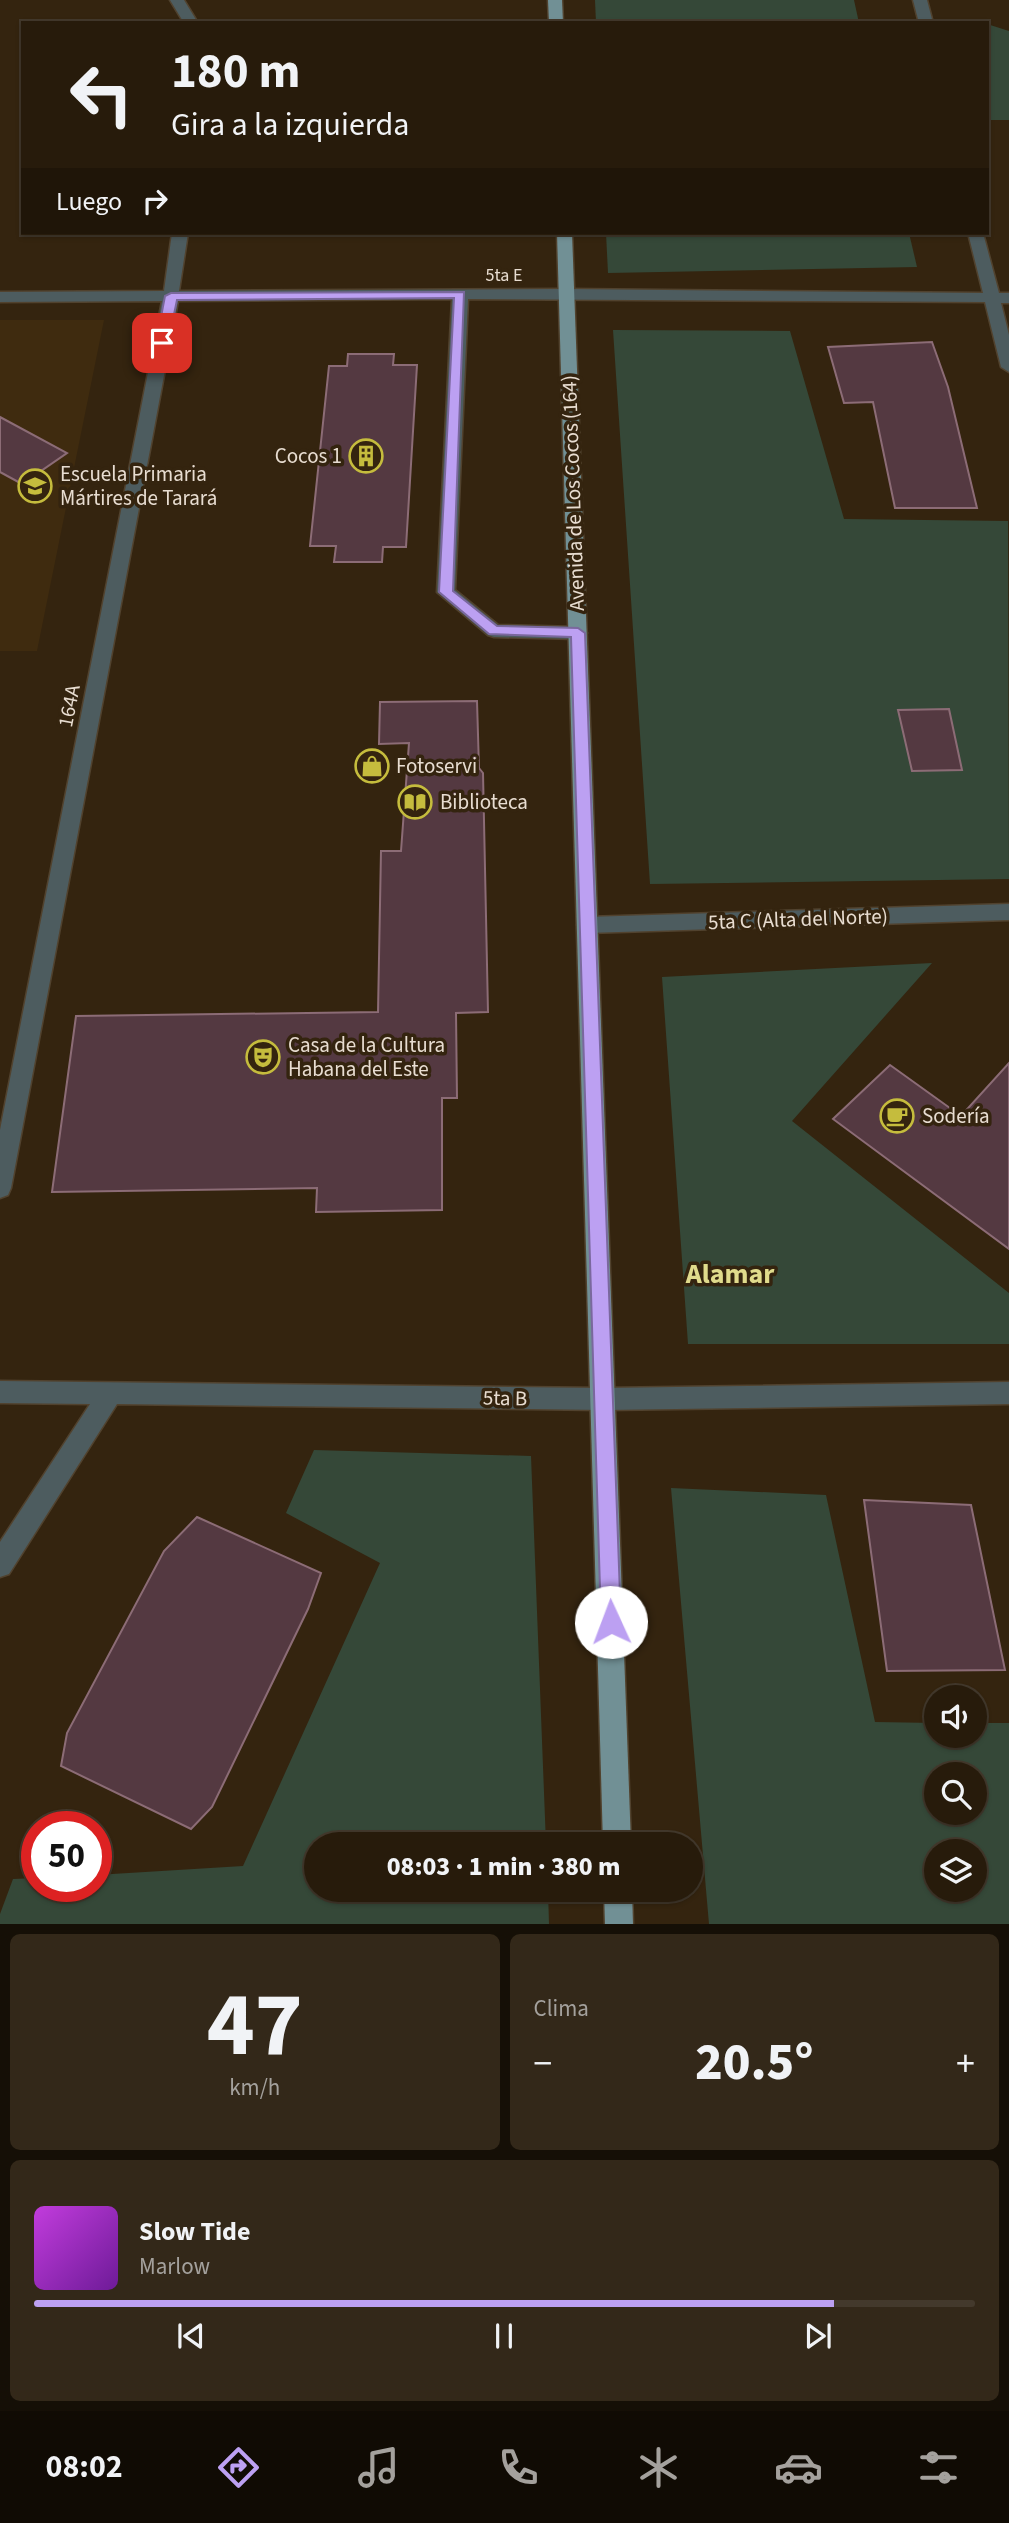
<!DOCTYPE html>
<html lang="es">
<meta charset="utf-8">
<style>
:root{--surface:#271b0b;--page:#332819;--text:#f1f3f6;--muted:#a4a19d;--line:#43392c;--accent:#bca0f2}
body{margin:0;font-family:"Source Sans 3",sans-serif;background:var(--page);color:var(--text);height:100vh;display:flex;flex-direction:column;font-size:26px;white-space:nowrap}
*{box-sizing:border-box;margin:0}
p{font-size:23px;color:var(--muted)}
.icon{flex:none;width:38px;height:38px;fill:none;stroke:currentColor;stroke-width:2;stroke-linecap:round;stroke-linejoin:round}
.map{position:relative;height:1924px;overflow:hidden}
.side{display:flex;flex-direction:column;gap:10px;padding:10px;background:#150f06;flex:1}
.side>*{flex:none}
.banner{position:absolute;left:21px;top:21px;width:968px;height:214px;border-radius:0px;box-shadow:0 2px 5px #0004,0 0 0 2px var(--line);background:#271b0b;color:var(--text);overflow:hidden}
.controls{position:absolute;left:924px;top:1685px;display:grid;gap:14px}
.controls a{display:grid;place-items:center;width:63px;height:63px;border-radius:50%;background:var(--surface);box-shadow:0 2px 5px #0004,0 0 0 2px var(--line);font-size:35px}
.speed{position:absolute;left:21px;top:1811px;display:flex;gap:14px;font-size:35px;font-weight:700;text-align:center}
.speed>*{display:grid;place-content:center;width:91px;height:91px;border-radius:50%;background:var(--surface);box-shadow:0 2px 5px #0004,0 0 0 2px var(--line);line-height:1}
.speed .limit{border:10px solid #d22;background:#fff;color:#111}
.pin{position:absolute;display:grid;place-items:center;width:60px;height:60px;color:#fff;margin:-30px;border-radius:14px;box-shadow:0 4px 10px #0006}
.me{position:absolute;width:77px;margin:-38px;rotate:358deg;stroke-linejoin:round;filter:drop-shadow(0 0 5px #0008)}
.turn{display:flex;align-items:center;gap:24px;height:147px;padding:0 35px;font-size:32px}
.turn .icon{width:91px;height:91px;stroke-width:2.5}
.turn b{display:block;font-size:49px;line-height:60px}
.then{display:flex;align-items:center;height:66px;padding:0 35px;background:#0003;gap:14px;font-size:26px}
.big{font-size:52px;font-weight:800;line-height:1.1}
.side .card{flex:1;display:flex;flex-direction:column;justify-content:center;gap:10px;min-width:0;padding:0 24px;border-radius:10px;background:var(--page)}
.side .dial{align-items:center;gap:0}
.dial b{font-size:91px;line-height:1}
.song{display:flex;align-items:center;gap:21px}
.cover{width:84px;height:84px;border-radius:10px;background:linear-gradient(135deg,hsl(290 70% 55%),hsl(280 70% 35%))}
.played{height:7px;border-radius:4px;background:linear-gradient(90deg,var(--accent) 85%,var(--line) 85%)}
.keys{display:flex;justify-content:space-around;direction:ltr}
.heat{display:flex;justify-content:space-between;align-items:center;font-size:38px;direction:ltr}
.side .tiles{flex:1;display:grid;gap:10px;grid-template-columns:1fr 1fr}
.card:last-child{grid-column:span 2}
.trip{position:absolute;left:304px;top:1832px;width:399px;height:70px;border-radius:35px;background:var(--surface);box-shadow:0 2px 5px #0004,0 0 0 2px var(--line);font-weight:800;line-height:70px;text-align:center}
.tabs{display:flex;height:112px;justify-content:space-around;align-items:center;background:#100b04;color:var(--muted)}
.tabs .icon{width:49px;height:49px}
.tabs .on{color:var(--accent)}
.tabs b{font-size:32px;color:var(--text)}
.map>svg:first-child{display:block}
.built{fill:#3f2b0f}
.green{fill:#354838;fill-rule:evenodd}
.building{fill:#543941;stroke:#8c6c76;stroke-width:2}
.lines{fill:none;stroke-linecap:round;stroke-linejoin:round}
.minor-casing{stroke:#51422e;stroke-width:3}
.major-casing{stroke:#51422e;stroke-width:3}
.minor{fill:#4d5c5f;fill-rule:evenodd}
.major{fill:#719095;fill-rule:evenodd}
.route{fill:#bca0f2;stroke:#7a689d;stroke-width:2}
.labels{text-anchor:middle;stroke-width:7;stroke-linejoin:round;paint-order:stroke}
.far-street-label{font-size:18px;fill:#e8ddd1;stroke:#34240f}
.poi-label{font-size:21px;fill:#e8ddd1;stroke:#34240f;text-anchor:start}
.street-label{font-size:21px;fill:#e8ddd1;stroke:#34240f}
.district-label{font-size:28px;font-weight:bold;fill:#e0db8c;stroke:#34240f}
</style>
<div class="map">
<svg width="1009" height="1925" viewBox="0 0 1009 1925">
<rect width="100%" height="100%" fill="#34240f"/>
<!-- built -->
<path class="built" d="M0,320H104L37,651H0Z"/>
<!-- green -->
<g class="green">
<path d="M595,0H854L859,23H596Z"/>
<path d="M987,24L1009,31V120H987Z"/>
<path d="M606,233H909L917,267L608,273Z"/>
<path d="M613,330L790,331L844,519L1008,521L1009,879L650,884Z"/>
<path d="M932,963L792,1121L1009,1293V1344H688L662,977Z"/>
<path d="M314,1450L531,1456L546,1844H317V1890H548L549,1924H0V1914L13,1879L37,1878V1886H96V1875L243,1866L380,1563L286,1513Z"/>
<path d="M671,1488L826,1495L875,1722L936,1723V1736H975V1723H1009V1924H709ZM975,1774V1813H936V1774ZM936,1852H975V1890H936Z"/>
</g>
<!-- building -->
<g class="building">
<path d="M932,342L948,387L977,508H895L873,402L844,403L828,347Z"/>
<path d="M348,354H394L393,365H417L406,547H383L382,562H334L336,546H310L329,366H347Z"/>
<path d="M0,417L67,453L22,484L0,472Z"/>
<path d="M477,701L479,768L483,773L488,1012L456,1013L457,1098H442V1210L316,1212L317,1188L52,1192L76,1016L378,1012L381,851H401L409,743L379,744L380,702Z"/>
<path d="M949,709L962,770L912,771L898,710Z"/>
<path d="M1009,1063V1249L833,1119L890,1065L961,1116Z"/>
<path d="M864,1500L971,1505L1005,1670L887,1671Z"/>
<path d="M197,1517L321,1573L308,1609L212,1807L191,1829L61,1766L67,1733L164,1551Z"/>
</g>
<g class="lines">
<defs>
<g id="minor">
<path d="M170,0H184L198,23H184Z"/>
<path d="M913,0H927L933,23H919Z"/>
<path d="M172,233H188L179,291L567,289L983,293L968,233H983L999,293H1009V303H1001L1009,335V372L1001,367L985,302L468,299L455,590L498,625L578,627L587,633L578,639L494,637L488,635L437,592L452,299L178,301L11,1188L8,1195L0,1198V1130L162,301L0,302V292L164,291Z"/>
<path d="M1009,904V920L587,933L580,931L577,925L580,919L587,917Z"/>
<path d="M0,1381L605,1388L1009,1382V1404L605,1410L117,1404L9,1574L0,1577V1542L90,1404L0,1403Z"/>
</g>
<g id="major">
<path d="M548,0H562L563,23H549Z"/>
<path d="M557,233H572L631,1844H603Z"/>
<path d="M604,1890H632L633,1925H605Z"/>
</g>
</defs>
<!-- minor casing -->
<use href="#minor" class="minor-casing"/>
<!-- major casing -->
<use href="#major" class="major-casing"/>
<!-- minor -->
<use href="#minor" class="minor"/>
<!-- major -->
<use href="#major" class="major"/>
</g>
<!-- route -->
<path class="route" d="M464,292L453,591L497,626L578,628L585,633L621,1622L618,1628L611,1631L604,1628L601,1622L571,637L489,634L439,592L454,298L177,300L168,343L162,347L156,343L165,296L171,293Z"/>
<!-- icons -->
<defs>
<symbol id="building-ring" viewBox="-11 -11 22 22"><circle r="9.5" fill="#34240f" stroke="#c5bc3d" stroke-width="1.5"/><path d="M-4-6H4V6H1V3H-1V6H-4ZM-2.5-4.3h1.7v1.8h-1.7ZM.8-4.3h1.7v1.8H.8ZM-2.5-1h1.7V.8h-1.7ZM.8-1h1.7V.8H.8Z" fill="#c5bc3d"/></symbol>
<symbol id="school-ring" viewBox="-11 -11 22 22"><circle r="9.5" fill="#34240f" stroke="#c5bc3d" stroke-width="1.5"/><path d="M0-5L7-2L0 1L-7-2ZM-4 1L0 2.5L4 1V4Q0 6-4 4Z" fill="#c5bc3d"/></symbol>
<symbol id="shop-ring" viewBox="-11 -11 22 22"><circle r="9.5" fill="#34240f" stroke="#c5bc3d" stroke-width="1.5"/><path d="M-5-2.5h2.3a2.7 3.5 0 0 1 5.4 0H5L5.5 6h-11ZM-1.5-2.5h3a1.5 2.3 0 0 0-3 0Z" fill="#c5bc3d"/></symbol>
<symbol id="library-ring" viewBox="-11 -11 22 22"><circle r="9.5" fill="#34240f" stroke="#c5bc3d" stroke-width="1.5"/><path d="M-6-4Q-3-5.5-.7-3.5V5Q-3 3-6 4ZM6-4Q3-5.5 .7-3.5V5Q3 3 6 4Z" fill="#c5bc3d"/></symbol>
<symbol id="theatre-ring" viewBox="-11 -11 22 22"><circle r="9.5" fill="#34240f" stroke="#c5bc3d" stroke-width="1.5"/><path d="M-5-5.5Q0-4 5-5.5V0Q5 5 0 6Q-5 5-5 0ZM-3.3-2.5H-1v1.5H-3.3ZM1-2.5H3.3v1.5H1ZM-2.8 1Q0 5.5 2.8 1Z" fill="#c5bc3d"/></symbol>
<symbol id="cafe-ring" viewBox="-11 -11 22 22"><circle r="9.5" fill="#34240f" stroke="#c5bc3d" stroke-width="1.5"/><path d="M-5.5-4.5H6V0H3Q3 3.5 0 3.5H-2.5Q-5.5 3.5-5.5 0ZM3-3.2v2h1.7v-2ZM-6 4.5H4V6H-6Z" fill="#c5bc3d"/></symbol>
</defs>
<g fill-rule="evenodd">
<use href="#building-ring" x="347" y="437" width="38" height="38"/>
<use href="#school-ring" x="16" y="467" width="38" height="38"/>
<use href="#shop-ring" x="353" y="747" width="38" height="38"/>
<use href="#library-ring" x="396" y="783" width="38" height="38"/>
<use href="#theatre-ring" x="244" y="1038" width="38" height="38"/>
<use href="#cafe-ring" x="878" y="1097" width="38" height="38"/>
</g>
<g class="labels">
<!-- far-street labels -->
<g class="far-street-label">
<text x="504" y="281">5ta E</text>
</g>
<!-- poi labels -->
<g class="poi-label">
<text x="342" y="463" text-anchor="end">Cocos 1</text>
<text x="60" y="481">Escuela Primaria<tspan x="60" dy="24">Mártires de Tarará</tspan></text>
<text x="396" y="773">Fotoservi</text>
<text x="440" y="809">Biblioteca</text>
<text x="288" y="1052">Casa de la Cultura<tspan x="288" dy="24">Habana del Este</tspan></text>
<text x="922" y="1123">Sodería</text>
</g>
<!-- street labels -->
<g class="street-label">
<text transform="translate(573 493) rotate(-92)" y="7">Avenida de Los Cocos (164)</text>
<text transform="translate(69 706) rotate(-79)" y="7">164A</text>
<text transform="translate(798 919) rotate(-2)" y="7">5ta C (Alta del Norte)</text>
<text transform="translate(505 1398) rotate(1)" y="7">5ta B</text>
</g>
<!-- district labels -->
<g class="district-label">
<text x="730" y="1283">Alamar</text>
</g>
</g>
</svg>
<div class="controls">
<a><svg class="icon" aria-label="sound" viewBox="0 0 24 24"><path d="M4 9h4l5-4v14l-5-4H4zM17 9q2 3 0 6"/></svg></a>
<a><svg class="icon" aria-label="search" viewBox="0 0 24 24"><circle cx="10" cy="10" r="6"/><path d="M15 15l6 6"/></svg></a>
<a><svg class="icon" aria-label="layers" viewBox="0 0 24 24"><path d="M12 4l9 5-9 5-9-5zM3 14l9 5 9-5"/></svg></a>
</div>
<div class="speed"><div class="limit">50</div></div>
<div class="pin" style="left:162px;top:343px;background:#d93025"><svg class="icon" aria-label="arrive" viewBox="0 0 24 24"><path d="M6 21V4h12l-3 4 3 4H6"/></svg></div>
<svg class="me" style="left:611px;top:1622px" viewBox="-20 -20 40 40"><circle r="19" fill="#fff"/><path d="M0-13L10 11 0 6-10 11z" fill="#bca0f2"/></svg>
<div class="trip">08:03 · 1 min · 380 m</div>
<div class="banner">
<div class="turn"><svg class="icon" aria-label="left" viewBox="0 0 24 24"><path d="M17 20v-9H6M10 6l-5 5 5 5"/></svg><div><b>180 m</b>Gira a la izquierda</div></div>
<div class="then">Luego<svg class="icon" aria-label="right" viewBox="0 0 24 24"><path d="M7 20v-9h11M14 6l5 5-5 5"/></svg></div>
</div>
</div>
<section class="side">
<div class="tiles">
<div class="card dial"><b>47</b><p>km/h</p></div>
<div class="card"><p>Clima</p>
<div class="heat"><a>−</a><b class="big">20.5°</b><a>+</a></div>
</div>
<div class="card">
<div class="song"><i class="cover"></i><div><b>Slow Tide</b><p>Marlow</p></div></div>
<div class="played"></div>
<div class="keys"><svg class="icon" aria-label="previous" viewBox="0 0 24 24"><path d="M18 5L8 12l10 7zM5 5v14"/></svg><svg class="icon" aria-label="pause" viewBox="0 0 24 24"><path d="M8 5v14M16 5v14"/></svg><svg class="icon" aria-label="next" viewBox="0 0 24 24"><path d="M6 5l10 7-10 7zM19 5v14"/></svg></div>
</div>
</div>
</section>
<nav class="tabs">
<b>08:02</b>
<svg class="icon on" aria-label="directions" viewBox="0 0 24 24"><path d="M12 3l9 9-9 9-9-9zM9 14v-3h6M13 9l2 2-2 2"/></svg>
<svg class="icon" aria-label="music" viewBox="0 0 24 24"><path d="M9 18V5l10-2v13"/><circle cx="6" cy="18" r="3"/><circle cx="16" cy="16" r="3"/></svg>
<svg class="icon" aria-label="phone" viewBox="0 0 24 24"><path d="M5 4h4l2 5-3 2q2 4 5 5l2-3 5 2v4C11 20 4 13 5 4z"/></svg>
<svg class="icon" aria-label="climate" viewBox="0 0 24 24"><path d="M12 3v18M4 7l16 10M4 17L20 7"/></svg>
<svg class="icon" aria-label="car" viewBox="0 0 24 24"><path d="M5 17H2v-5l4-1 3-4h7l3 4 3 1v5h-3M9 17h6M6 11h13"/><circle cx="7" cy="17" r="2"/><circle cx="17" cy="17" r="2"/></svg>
<svg class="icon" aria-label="filters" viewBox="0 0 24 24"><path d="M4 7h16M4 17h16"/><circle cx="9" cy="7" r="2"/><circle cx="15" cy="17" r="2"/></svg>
</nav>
